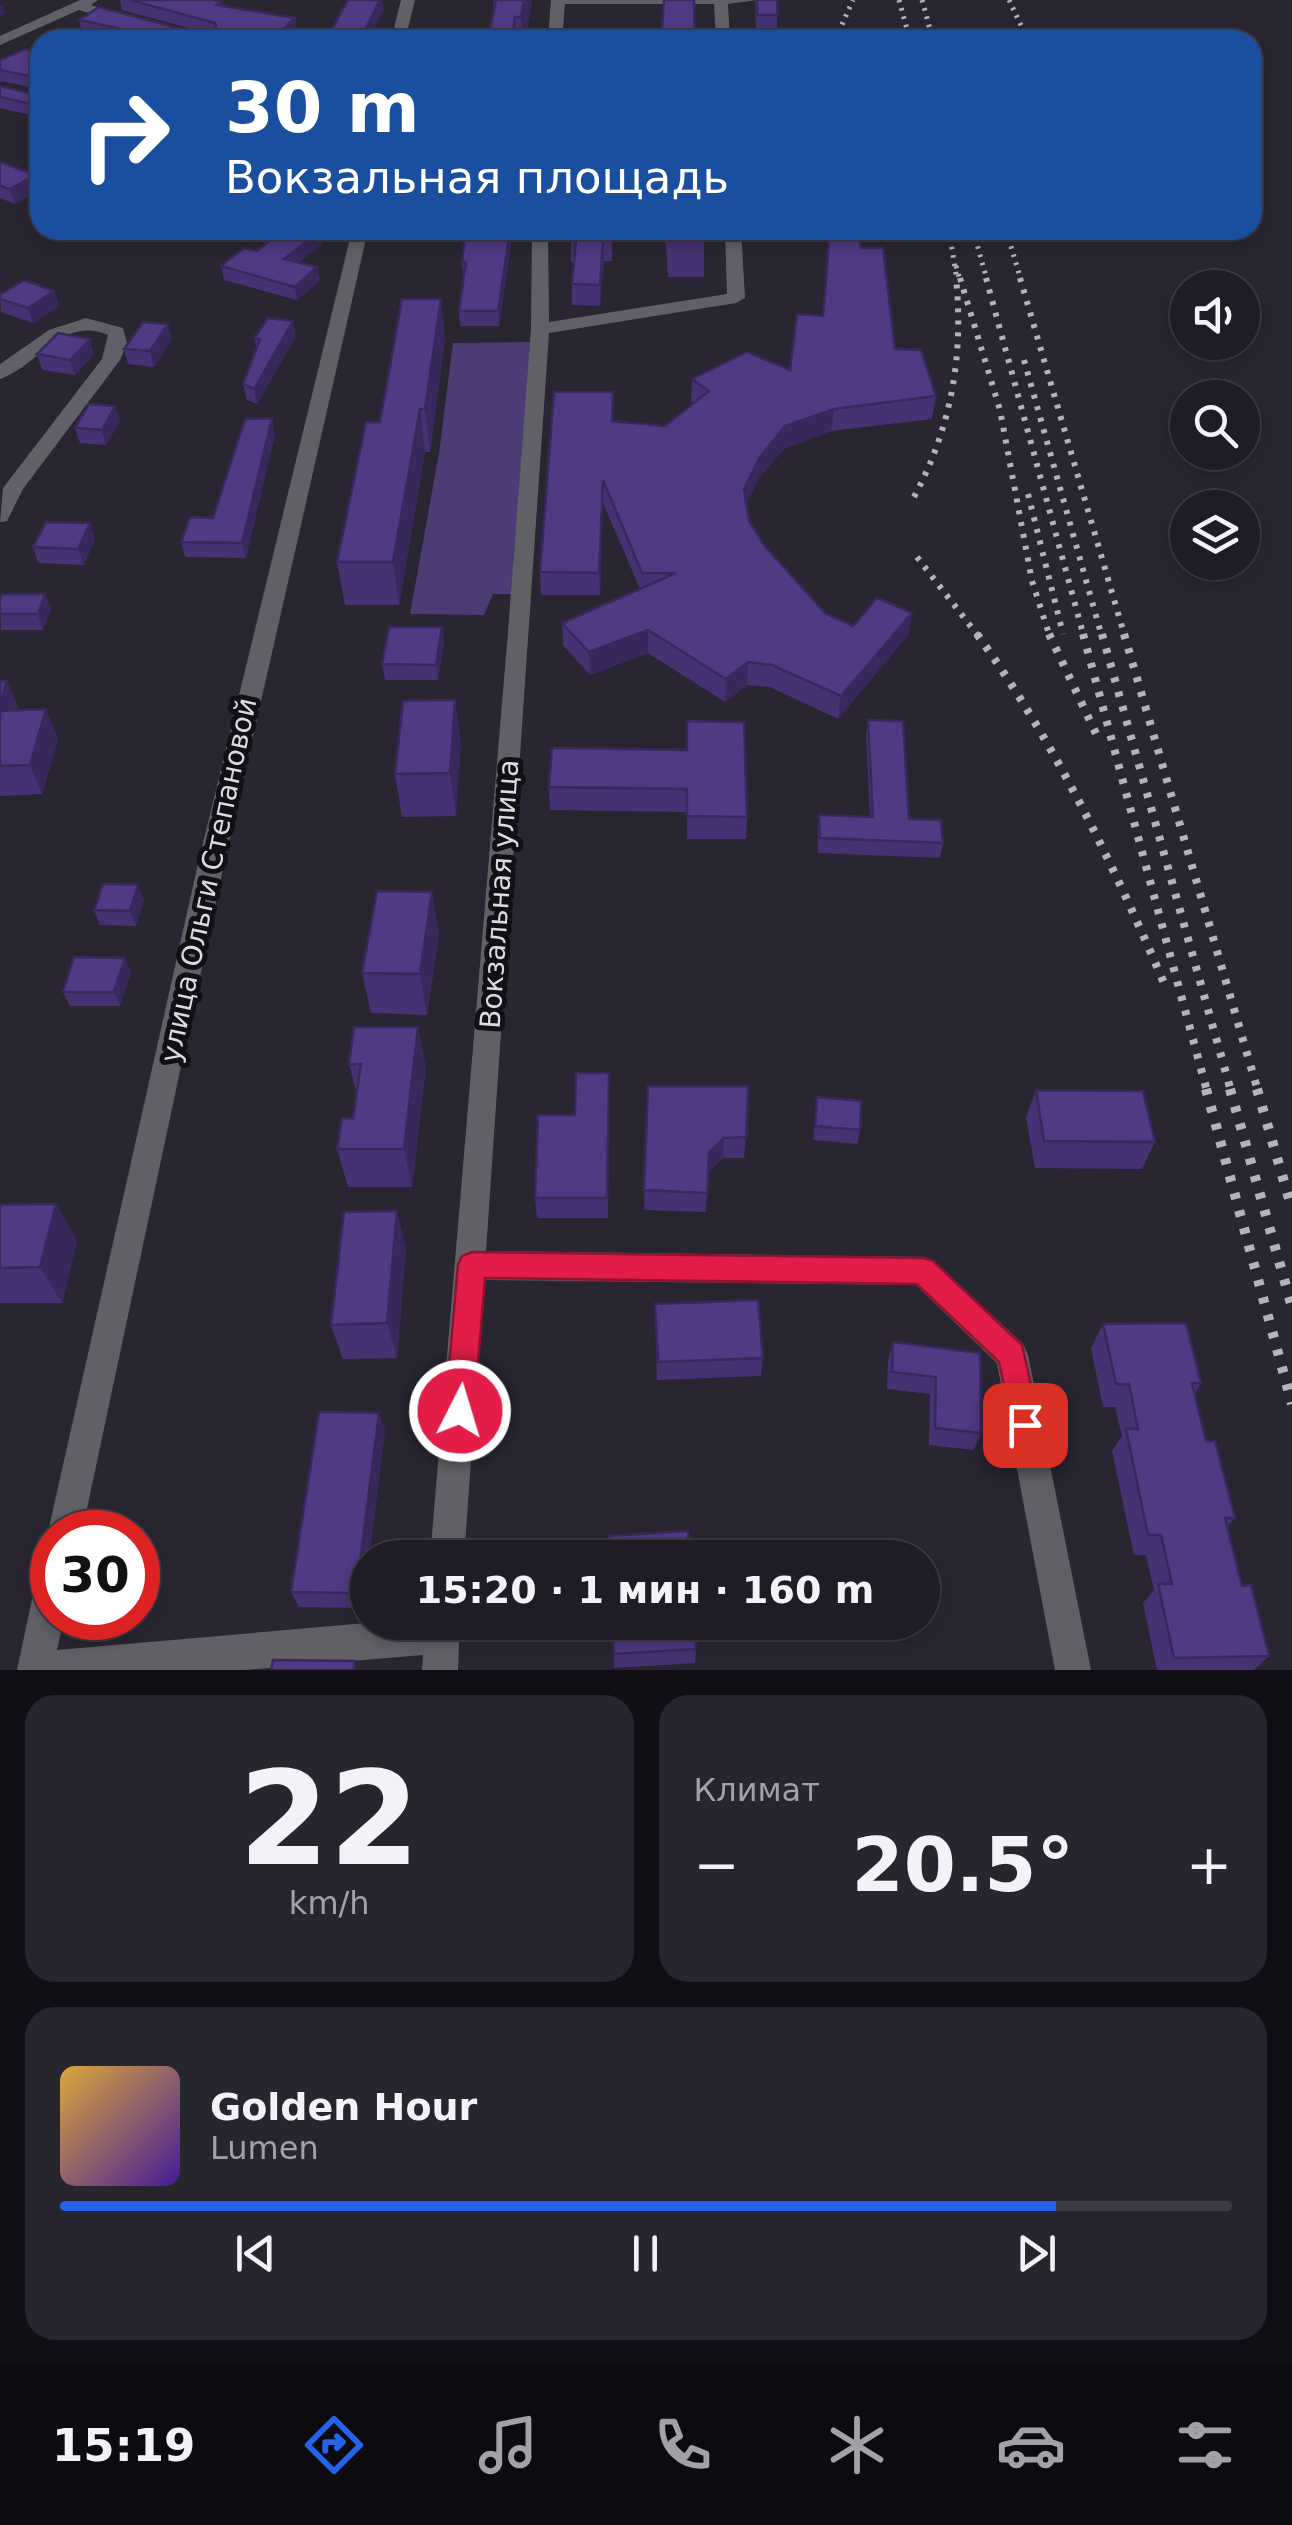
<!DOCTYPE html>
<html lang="ru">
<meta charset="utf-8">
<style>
:root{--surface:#1f1c26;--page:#27252e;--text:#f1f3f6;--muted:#a1a1a7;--line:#3c3a43;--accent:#2563eb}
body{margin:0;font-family:"DejaVu Sans",sans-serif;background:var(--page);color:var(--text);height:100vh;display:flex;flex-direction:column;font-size:38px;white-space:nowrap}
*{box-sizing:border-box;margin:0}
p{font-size:32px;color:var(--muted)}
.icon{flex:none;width:55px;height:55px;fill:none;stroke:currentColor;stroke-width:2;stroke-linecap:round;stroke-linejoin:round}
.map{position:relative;height:1670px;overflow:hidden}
.side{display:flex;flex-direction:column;gap:25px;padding:25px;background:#110f15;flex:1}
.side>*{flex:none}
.hud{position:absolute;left:30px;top:30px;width:1232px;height:210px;border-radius:30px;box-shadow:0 5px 15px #0003,0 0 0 2px var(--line);background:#1a4fa0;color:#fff;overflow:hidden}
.buttons{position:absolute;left:1170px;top:270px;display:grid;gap:20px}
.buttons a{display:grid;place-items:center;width:90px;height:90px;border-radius:50%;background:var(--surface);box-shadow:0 5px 15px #0003,0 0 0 2px var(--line);font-size:50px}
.speed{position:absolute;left:30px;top:1510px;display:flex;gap:20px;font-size:50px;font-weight:700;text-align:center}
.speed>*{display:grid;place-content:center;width:130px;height:130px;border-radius:50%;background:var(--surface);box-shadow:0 5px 15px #0003,0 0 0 2px var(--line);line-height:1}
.speed .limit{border:15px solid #d22;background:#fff;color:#111}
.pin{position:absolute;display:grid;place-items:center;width:85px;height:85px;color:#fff;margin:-42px;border-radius:20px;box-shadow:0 5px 15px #0006}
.me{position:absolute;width:110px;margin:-55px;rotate:5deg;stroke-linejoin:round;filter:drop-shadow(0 0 8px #0008)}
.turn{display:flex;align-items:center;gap:35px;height:210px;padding:0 30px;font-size:45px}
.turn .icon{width:130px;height:130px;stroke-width:2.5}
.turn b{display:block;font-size:70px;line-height:85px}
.big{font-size:75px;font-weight:700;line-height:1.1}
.side .card{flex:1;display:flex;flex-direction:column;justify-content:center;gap:15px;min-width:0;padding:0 35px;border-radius:30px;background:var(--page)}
.side .dial{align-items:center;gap:0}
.dial b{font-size:130px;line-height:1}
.song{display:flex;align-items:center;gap:30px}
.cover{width:120px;height:120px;border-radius:15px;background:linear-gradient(135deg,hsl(40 70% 55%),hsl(260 70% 35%))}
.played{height:10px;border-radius:5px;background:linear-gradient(90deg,var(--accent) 85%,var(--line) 85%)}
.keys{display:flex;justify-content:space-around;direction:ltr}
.heat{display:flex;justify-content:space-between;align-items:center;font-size:55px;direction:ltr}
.side .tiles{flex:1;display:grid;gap:25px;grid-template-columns:1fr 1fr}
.card:last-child{grid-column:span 2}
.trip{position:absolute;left:350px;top:1540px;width:590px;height:100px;border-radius:50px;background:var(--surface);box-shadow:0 5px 15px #0003,0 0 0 2px var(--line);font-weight:700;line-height:100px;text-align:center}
.tab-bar{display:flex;height:160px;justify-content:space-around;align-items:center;background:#0c0b0f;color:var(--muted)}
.tab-bar .icon{width:70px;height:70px}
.tab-bar .active{color:var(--accent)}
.tab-bar b{font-size:45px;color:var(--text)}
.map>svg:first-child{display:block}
.green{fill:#4c3b75}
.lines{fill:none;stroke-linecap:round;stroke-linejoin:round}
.minor{fill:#616066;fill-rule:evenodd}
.rail-far3{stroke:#b4b2bb;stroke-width:5;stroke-dasharray:2.5 6;stroke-linecap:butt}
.rail-far2{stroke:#b4b2bb;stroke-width:6;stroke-dasharray:4 8;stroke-linecap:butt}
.rail-far1{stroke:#b4b2bb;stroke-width:8;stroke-dasharray:5 10;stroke-linecap:butt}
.rail{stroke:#b4b2bb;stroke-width:10;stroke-dasharray:6 12;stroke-linecap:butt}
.wall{fill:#463172}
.shaded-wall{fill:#39285c}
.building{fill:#513984;stroke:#39285c;stroke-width:2.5}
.route{fill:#e11d48;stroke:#92132f;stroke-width:2.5}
.labels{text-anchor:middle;stroke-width:10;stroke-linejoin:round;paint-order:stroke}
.street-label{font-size:28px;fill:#dcdbe3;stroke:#111015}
</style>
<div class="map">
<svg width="1292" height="1670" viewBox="0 0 1292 1670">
<rect width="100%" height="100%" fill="#292632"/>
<!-- green -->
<path class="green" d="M531,342L511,594H493L484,615L410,614L439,453L453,343Z"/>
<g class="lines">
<!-- minor -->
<g class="minor">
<path d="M80,0H98L91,5L134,20L127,24L79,10L0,45V36Z"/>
<path d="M401,0H415L405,40H391Z"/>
<path d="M551,0H757L728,4L730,40H716L714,4H565L562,40H548Z"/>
<path d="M352,230H368L224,864L82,1532H52V1543L48,1532L198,864Z"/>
<path d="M532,230H548L549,322L727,294L725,230H741L745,298L736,303L549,333L486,1251L923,1257L934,1261L1023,1344L1028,1355L1091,1670H1055L997,1363L916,1285L484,1280L464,1558H430L508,632L531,329Z"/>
<path d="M86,318L123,328L127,343L120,360L23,489L7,521L0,522L3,488L102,359L108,335C62,315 38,366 0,379V364L49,330Z"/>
<path d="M52,1572V1618H64L57,1650L378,1622H460L458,1670H422L423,1655L245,1670H17L34,1590L40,1578Z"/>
</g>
<!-- rail-far3 -->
<g class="rail-far3">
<path d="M899,0L910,40"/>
<path d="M922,0L933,40"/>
<path d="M1009,0L1028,40"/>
<path d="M835,40L853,0"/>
<path d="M949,230L957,280"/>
<path d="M973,230L987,280"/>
<path d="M1006,230L1021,280"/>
<path d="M956,266L960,280"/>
</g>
<!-- rail-far2 -->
<g class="rail-far2">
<path d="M960,278L1000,410L1032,581L1050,637"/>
<path d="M986,278L1084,637"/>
<path d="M1020,278L1125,637"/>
<path d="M1024,360L1102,637"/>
<path d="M1028,494L1063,634"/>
<path d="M914,497C951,428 964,356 956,278"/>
<path d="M917,557L979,637"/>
</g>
<!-- rail-far1 -->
<g class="rail-far1">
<path d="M977,634C1057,746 1113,864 1167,990"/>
<path d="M1049,634L1100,742"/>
<path d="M1083,634L1207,1091"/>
<path d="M1102,634L1231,1091"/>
<path d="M1124,634L1258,1091"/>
</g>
<!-- rail -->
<g class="rail">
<path d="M1206,1089L1292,1404"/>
<path d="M1230,1089L1292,1307"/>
<path d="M1257,1089L1292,1209"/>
</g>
</g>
<!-- wall -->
<g class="wall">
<path d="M120,0H214L222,6L295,18L297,31L288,40H114L82,33L79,20L196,30L122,10Z"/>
<path d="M493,0H532L525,40H488L494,8Z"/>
<path d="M755,0H777V40H756Z"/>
<path d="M40,54V89L1,81L0,84V60Z"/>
<path d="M0,86L36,95L40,92V117L0,108Z"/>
<path d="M0,162L40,190L15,204L0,198Z"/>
<path d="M466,230H512V238L499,326H460L459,311L463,277L462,262Z"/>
<path d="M571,230H612V261H604L600,306L572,305V284L574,262H571Z"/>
<path d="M665,230H704V277H668Z"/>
<path d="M825,230H858L861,248L895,349L936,396L932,419L831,431L784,449L758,479L746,504L749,521L764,545L825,613L853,626L912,613L908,635L838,719L770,687L747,685L725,702L648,653L590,675L563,645L562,623L640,589L603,503L600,595H541L540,572L613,421L665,426L694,403L691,401L692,379L790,370L823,316L829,249Z"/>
<path d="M323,243L299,262L317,267L320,281L297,300L224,280L221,266L257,251Z"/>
<path d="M54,291L59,306L33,323L1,312L0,295Z"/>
<path d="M441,299L445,340L430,452H425L399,605H345L337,562L380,422Z"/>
<path d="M296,336L257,404L247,400L243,384L257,349L254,338Z"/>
<path d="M172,339L154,367L128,364L124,349Z"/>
<path d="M37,354H94L75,375L42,370Z"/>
<path d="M115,406L120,421L106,445L80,443L75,428Z"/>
<path d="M275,434L246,558L185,557L181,542L213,518Z"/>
<path d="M95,539L84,565L38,563L33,547Z"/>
<path d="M45,594L51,609L43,630H1L0,600Z"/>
<path d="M442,627L444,643L438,680H385L382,664Z"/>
<path d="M0,681H7L19,710L46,709L58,739L42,794L0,796Z"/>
<path d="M868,720L909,819L943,843L940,858L818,853V830L819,815L870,817L866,735Z"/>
<path d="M461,742L456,816L402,817L395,774Z"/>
<path d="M687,750L747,817L746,839H687V812L550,810L549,787Z"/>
<path d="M144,900L136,926L100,925L94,910Z"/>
<path d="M439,934L427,1015L371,1013L362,973Z"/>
<path d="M131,972L120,1006H70L63,992Z"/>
<path d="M349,1064L426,1067L412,1187H348L337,1149L353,1118L357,1095Z"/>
<path d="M609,1073L608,1218H537L535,1198L575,1115Z"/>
<path d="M648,1086L746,1137L744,1158H723L708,1172L706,1212L644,1210Z"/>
<path d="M1036,1090L1155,1142L1142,1169L1035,1168L1026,1117Z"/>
<path d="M817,1097L860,1130L857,1144L813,1140Z"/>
<path d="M56,1204L77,1241L62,1303H0V1205Z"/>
<path d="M406,1248L397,1358L343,1359L331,1325Z"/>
<path d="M655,1304L763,1358L761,1376L657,1380Z"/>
<path d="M1103,1324L1201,1383L1195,1393L1206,1441L1235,1518L1227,1526L1242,1586L1269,1656L1254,1670H1157L1143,1603L1154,1590L1146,1555H1134L1112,1451L1122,1436L1115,1407H1103L1091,1348Z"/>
<path d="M893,1342L980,1353L981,1433L974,1450L929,1445L930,1394L887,1389L888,1361Z"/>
<path d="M385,1430L363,1608L299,1607L291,1592Z"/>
<path d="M696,1649L695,1663L614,1668V1654Z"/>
</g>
<!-- shaded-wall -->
<g class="shaded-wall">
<path d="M380,0H382L384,10L368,40H360Z"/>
<path d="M524,0H532L525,40H523L521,17Z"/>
<path d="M2,5L5,14L0,16V6Z"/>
<path d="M515,17L516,40H512Z"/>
<path d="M295,18L297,31L288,40H272Z"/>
<path d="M36,175L40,190L15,204L10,189Z"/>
<path d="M321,230L323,243L287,272L284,259Z"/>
<path d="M510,230H512V238L499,326L498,311Z"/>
<path d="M603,241L604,261L600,306V285Z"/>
<path d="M317,267L320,281L297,300L295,287Z"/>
<path d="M54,291L59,306L33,323L28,308Z"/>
<path d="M441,299L445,340L430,452L425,409Z"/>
<path d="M293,321L296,336L257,404L254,389Z"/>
<path d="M168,324L172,339L154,367L150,351Z"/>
<path d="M90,339L94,354L75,375L70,360Z"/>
<path d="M115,406L120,421L106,445L102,430Z"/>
<path d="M420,409L425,452L399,605L393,562Z"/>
<path d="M834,409L831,431L784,449L758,479L743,512L744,489L760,457L785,426Z"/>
<path d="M272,418L275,434L246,558L242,543Z"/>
<path d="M603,480V503L600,595L599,573Z"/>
<path d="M90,523L95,539L84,565L78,549Z"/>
<path d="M45,594L51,609L43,630L38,614Z"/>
<path d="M912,613L908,635L838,719L841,696Z"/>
<path d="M442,627L444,643L438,680L436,665Z"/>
<path d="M648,630V653L590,675L589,652Z"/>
<path d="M748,662L747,685L725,702L726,679Z"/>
<path d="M7,681L19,711L0,717V702Z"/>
<path d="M455,700L461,742L456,816L450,773Z"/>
<path d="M46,709L58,739L42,794L30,765Z"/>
<path d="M138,885L144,900L136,926L130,911Z"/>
<path d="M432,892L439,934L427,1015L420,974Z"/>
<path d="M125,958L131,972L120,1006L114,992Z"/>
<path d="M418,1027L426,1067L412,1187L404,1149Z"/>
<path d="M724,1138L723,1158L708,1173L709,1152Z"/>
<path d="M56,1204L77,1241L62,1303L40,1267Z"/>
<path d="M397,1211L406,1248L397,1358L387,1323Z"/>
<path d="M379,1413L385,1430L369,1558H368L363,1608L356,1593Z"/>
</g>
<!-- building -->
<g class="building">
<path d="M130,0H214L221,2L217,5L295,18L272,40H173L79,20L99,7L189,31L217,30L215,23Z"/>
<path d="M348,0H380L360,40H326Z"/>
<path d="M496,0H524L521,17H515L512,40H488Z"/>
<path d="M664,0H694L695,40H661Z"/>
<path d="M757,0H777L778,15H757Z"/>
<path d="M25,49L40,54V89L38,78L0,70V60Z"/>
<path d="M0,86L36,95L40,92V106L0,97Z"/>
<path d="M0,162L36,175L10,189L0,186Z"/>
<path d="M284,230H321L284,259L317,267L295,287L221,266L244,248L257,251Z"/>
<path d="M466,230H510L498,311H459L466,262H462Z"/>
<path d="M571,230H612V240L603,241L600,285L572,284L576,241H571Z"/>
<path d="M668,230H704L705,236H668Z"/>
<path d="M830,230H858L861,248H883L895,349L921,350L936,396L834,409L785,426L760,457L744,489L749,521L764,545L825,613L853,626L877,598L912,613L841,696L772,665L748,662L726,679L648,630L589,652L562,623L676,573H642L603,480L599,573L540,572L554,392H613L612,421L665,426L709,391L692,379L747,352L790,370L797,314L823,316Z"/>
<path d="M24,280L54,291L28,308L0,299V295Z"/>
<path d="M402,299H441L425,409H420L393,562H337L366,422H380Z"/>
<path d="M268,318L293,321L254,389L243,384L260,339L254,338Z"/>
<path d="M143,322L168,324L150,351L124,349Z"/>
<path d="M58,333L90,339L70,360L37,354Z"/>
<path d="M89,404L115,406L102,430L75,428Z"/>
<path d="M272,418L242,543L181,542L190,517L213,518L245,419Z"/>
<path d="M46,522L90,523L78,549L33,547Z"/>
<path d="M2,594H45L38,614H0V600Z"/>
<path d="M389,627H442L436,665L382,664Z"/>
<path d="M0,681H7L0,702Z"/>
<path d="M455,700L450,773L395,774L403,701Z"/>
<path d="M46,709L30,765L0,766V711Z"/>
<path d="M868,720L903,721L909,819L941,820L943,843L820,838L819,815L873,817Z"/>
<path d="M687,721L744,722L747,817L687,816V789L549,787L552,748L687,750Z"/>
<path d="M103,884L138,885L130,911L94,910Z"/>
<path d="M377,891L432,892L420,974L362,973Z"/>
<path d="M74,957L125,958L114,992H63Z"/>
<path d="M354,1027H418L404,1149H337L342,1118H353L361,1064H349Z"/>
<path d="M576,1073H609L607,1198H535L538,1115H575Z"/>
<path d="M648,1086H748L746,1137L724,1138L709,1152L707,1193L644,1190Z"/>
<path d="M1036,1090L1143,1091L1155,1142L1044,1141Z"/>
<path d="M817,1097L861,1101L860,1130L815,1126Z"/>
<path d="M56,1204L40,1267L0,1268V1205Z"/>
<path d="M397,1211L387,1323L331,1325L344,1212Z"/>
<path d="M758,1300L763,1358L658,1362L655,1304Z"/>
<path d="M1186,1323L1201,1383H1192L1206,1441H1215L1235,1518H1225L1242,1586L1251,1585L1269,1656L1174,1658L1158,1584H1172L1161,1535H1148L1126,1429H1138L1129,1384H1116L1103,1324Z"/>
<path d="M893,1342L980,1353L981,1433L935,1428L936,1377L892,1372Z"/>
<path d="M319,1412L379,1413L356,1593L291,1592Z"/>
<path d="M688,1531L690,1558H610L609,1536Z"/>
<path d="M612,1622H694L696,1649L614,1654Z"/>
<path d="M273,1660L355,1661L354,1670H271Z"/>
</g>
<!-- route -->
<path class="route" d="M472,1252L923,1258L933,1261L1022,1345L1040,1425L1036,1436L1025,1440L1015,1436L999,1362L917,1284L485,1278L474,1411L470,1421L460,1426L449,1421L445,1411L458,1265L462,1256Z"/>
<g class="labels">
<!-- street labels -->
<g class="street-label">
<text transform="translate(208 880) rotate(-78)" y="10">улица Ольги Степановой</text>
<text transform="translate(499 894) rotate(-86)" y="10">Вокзальная улица</text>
</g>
</g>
</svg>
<div class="buttons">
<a><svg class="icon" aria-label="sound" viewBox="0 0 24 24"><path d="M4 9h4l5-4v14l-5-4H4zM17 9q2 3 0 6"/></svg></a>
<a><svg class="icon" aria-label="search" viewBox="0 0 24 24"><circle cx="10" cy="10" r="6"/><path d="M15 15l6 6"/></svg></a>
<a><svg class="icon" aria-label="layers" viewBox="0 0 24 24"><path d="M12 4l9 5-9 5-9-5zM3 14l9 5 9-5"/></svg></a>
</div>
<div class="speed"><div class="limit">30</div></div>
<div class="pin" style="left:1025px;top:1425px;background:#d93025"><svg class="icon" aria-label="arrive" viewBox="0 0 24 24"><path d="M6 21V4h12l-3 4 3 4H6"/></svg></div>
<svg class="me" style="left:460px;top:1411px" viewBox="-20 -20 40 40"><circle r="17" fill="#e11d48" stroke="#fff" stroke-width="3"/><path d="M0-11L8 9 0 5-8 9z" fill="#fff"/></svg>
<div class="trip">15:20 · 1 мин · 160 m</div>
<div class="hud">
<div class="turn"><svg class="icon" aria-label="right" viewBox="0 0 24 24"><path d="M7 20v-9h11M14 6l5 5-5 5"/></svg><div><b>30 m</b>Вокзальная площадь</div></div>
</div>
</div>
<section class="side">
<div class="tiles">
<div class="card dial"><b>22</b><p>km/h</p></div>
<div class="card"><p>Климат</p>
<div class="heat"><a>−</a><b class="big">20.5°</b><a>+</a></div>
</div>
<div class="card">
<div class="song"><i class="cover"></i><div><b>Golden Hour</b><p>Lumen</p></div></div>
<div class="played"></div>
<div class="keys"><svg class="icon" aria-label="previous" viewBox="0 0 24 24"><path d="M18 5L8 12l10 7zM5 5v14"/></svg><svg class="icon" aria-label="pause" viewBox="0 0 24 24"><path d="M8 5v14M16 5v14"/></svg><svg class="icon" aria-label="next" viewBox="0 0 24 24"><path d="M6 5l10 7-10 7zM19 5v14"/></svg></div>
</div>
</div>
</section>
<nav class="tab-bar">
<b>15:19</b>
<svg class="icon active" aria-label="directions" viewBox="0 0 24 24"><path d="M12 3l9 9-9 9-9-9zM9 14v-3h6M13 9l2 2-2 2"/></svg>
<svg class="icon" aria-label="music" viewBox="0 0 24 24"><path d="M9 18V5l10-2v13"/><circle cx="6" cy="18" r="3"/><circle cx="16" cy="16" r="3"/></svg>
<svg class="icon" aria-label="phone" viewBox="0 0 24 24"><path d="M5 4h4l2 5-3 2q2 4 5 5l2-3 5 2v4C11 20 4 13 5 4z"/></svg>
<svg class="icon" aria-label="climate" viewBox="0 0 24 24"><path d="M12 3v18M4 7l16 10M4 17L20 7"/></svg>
<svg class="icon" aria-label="car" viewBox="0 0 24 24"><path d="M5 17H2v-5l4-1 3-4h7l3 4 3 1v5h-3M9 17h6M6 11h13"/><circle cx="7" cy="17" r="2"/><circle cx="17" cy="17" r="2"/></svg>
<svg class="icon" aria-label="filters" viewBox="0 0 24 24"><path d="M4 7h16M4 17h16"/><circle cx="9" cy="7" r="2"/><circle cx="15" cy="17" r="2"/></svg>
</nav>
